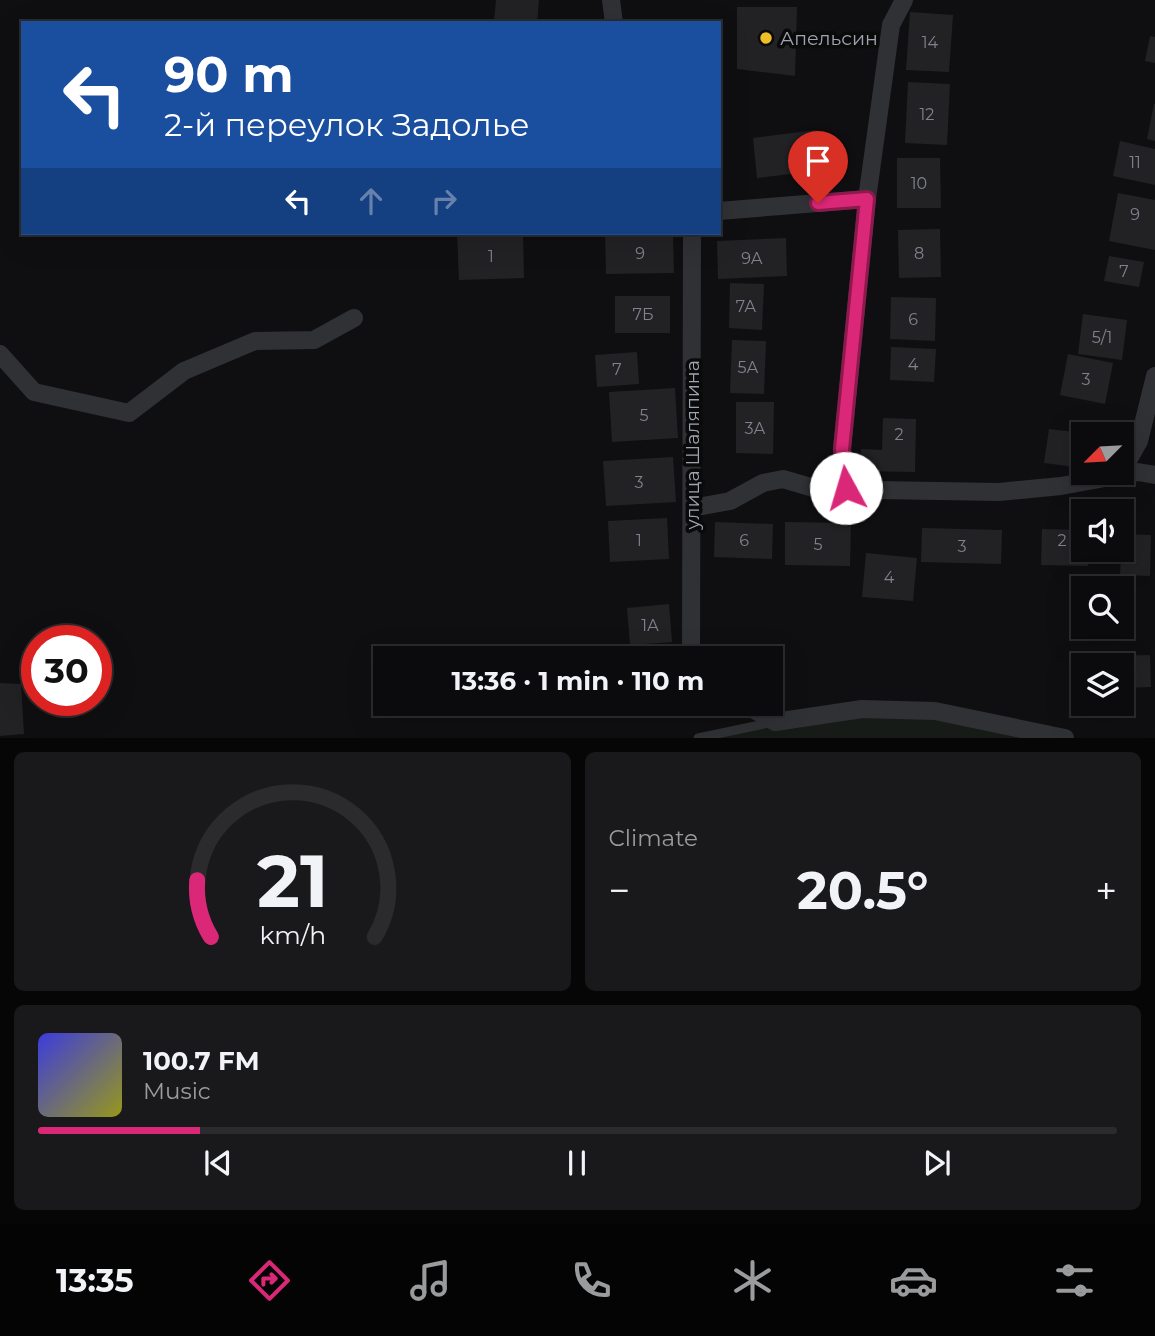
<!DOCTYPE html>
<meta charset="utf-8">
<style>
:root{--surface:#0b0b0d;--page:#19191b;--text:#f1f3f6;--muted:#9a9b9d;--line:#2b2b2e;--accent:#db2777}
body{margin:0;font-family:Montserrat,sans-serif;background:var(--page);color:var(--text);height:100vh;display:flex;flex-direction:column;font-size:26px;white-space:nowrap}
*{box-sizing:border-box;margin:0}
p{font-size:23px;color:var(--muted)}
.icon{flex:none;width:38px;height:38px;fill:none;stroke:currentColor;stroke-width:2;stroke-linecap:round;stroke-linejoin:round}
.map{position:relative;height:738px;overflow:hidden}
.side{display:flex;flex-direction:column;gap:14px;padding:14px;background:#060607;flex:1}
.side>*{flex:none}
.hud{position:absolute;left:21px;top:21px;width:700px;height:214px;border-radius:0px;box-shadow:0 7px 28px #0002,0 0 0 2px var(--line);background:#1a4fa0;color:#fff;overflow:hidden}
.needle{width:46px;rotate:246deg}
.controls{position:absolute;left:1071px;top:422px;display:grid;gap:14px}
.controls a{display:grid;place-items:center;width:63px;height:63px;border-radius:0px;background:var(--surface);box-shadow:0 7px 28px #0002,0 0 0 2px var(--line);font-size:35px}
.speed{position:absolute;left:21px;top:625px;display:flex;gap:14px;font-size:35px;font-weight:700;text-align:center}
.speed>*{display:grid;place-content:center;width:91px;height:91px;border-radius:50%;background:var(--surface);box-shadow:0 7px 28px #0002,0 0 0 2px var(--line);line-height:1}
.speed .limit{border:10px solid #d22;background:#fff;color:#111}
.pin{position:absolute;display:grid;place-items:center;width:60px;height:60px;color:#fff;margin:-72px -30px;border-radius:50% 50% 50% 0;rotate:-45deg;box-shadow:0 0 7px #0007}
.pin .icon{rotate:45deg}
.me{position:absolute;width:77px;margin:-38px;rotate:354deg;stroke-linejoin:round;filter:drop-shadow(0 0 5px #0008)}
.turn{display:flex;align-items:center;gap:24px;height:147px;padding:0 28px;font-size:32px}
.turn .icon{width:91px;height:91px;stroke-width:2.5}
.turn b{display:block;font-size:49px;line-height:60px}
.lanes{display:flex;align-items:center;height:66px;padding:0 28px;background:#0003;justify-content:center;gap:35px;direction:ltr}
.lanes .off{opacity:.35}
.big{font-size:52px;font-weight:700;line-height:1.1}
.side .widget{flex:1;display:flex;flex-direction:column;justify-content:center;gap:10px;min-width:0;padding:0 24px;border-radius:10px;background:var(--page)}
.side .dial{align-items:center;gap:0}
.dial svg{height:182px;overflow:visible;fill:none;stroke:var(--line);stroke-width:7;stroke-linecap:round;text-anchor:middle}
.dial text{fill:var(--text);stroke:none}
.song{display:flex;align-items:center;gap:21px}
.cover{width:84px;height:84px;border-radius:10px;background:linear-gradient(135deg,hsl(240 70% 55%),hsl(60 70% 35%))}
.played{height:7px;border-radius:4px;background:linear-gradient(90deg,var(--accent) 15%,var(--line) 15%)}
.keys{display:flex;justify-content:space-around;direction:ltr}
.heat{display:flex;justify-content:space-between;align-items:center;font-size:38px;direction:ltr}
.side .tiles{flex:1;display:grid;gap:14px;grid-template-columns:1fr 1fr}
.widget:last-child{grid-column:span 2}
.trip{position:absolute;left:373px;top:646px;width:410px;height:70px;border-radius:0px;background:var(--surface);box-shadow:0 7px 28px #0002,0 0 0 2px var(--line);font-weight:700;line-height:70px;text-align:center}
.menu{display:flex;height:112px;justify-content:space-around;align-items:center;background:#040405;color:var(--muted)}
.menu .icon{width:49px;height:49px}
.menu .active{color:var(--accent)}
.menu b{font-size:32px;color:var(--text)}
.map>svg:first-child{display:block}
.green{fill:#161b17}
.building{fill:#222225}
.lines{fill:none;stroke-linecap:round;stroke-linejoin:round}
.lane{stroke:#303135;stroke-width:9}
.street{stroke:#303135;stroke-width:18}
.route-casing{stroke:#8e194d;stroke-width:18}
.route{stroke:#db2777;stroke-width:12}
.poi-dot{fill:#f0bf28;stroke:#0a0a0b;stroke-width:2.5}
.labels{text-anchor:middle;stroke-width:7;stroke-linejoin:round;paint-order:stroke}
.number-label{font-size:16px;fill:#80838d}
.poi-label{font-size:19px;fill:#a0a4b1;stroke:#0a0a0b;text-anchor:start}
.street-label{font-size:19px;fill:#a0a4b1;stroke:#0a0a0b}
</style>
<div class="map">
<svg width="1155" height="738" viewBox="0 0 1155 738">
<rect width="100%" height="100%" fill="#0f0f11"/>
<!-- green -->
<path class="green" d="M862,709L1065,738H698Z"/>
<!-- building -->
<g class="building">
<path d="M496,0H539L537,23L494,21Z"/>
<path d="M737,7H797L795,76L737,69Z"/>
<path d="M910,12L953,15L949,72L906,70Z"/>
<path d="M710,19V23H665V21Z"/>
<path d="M1150,36L1155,37V63L1145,61Z"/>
<path d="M908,82L950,84L947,145L905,143Z"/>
<path d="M1154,104H1155V141L1147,139Z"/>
<path d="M816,130L821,170L757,178L753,138Z"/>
<path d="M1120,141L1155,149V185L1113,176Z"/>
<path d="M897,158H940L941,208H897Z"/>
<path d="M1118,193L1155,200V250L1109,241Z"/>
<path d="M940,229L941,277L899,278L898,230Z"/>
<path d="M457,233H523L524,278L459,280Z"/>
<path d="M605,233H673L674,273L606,274Z"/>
<path d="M786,238L787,276L718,279L717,241Z"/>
<path d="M1109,256L1144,262L1139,287L1104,281Z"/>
<path d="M730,283L764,284L762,330L729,328Z"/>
<rect x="615" y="296" width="55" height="37"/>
<path d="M891,297L936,298L935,341L890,339Z"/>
<path d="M1083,314L1127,320L1122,360L1078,354Z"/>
<path d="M732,340L766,341L764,394L730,393Z"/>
<path d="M891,347L936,349L934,382L890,380Z"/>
<path d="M637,352L639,384L597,387L595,355Z"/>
<path d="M1068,354L1113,363L1105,404L1060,395Z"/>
<path d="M675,388L678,438L612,442L609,392Z"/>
<path d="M736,402H774L773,454L736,453Z"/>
<path d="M883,418L916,419L915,472L860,471L861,449L882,450Z"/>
<path d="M1049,429L1083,433V468L1044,463Z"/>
<path d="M673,457L676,502L606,506L603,461Z"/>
<path d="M667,518L669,559L610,562L608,521Z"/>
<path d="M715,522L773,524L772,559L714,557Z"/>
<path d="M785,522L851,523L850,566L785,565Z"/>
<path d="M922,528L1002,530L1001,564L921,562Z"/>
<path d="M1042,529L1083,530V550H1089L1088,566L1041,565Z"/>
<path d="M1122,534L1151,535L1150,576L1120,575Z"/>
<path d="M866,553L917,558L913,601L862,597Z"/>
<path d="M669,604L672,642L630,645L627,608Z"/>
<path d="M1150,655L1151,687L1122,688V665H1095V656Z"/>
<path d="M0,683L21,684L24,734L0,736Z"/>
</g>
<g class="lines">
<!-- lane -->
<path class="lane" d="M698,738L774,722"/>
<!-- street -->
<g class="street">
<path d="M611,0L614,23"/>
<path d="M719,211L867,199"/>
<path d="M0,354L34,392L129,413L184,371L255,341L314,340L354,318"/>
<path d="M1122,471L1139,441L1155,376"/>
<path d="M846,488L842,449L867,199L891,25L904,0"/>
<path d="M692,508L730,501L763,483L783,479L817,489L999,492L1061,486L1138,472L1155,475"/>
<path d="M691,658L692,233"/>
<path d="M744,704L775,722L862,709L935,711L1065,738"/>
</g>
</g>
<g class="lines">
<defs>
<path id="route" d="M818,203L867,199L842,449L846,488"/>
</defs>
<!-- route casing -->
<use href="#route" class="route-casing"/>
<!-- route -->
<use href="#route" class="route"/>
</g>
<!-- markers -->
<circle class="poi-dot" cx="766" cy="38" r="7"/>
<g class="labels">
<!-- number labels -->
<g class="number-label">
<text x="930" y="48">14</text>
<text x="927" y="120">12</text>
<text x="1135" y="168">11</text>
<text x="919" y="189">10</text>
<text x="1135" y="220">9</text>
<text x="640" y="259">9</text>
<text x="919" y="259">8</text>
<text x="491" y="262">1</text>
<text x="752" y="264">9А</text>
<text x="1124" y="277">7</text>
<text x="746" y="312">7А</text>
<text x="643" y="320">7Б</text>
<text x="913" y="325">6</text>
<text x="1102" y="343">5/1</text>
<text x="913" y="370">4</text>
<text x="748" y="373">5А</text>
<text x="617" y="375">7</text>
<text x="1086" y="385">3</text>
<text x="644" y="421">5</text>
<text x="755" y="434">3А</text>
<text x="899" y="440">2</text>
<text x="639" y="488">3</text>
<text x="639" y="546">1</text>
<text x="744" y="546">6</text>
<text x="1062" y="546">2</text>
<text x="818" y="550">5</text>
<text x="962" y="552">3</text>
<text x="889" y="583">4</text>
<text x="650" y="631">1А</text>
</g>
<!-- poi labels -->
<g class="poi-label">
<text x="780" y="45">Апельсин</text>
</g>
<!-- street labels -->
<g class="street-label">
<text transform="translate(692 445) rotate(-90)" y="7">улица Шаляпина</text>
</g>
</g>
</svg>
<div class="controls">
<a><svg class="needle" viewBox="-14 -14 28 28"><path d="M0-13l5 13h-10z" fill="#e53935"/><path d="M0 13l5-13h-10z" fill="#9a9b9d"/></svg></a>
<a><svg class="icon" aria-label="sound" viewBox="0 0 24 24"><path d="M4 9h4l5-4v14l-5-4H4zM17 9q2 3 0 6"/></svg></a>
<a><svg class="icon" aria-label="search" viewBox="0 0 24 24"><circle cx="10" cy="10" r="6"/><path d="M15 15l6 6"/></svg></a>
<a><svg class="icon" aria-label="layers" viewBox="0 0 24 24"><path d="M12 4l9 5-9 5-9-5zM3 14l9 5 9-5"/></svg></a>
</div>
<div class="speed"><div class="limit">30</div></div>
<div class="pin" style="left:818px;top:203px;background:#d93025"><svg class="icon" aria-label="arrive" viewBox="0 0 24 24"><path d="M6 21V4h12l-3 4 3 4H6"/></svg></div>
<svg class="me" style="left:846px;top:488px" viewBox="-20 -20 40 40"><circle r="19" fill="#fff"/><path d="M0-13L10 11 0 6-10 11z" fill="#db2777"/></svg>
<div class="trip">13:36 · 1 min · 110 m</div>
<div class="hud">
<div class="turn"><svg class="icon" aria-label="left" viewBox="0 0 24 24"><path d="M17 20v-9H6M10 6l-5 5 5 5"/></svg><div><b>90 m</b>2-й переулок Задолье</div></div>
<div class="lanes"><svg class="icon" aria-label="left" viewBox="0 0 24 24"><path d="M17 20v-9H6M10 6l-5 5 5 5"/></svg><svg class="icon off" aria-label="ahead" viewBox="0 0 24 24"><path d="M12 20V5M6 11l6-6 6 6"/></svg><svg class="icon off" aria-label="right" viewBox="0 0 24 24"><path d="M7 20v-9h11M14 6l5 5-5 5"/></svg></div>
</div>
</div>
<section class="side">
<div class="tiles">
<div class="widget dial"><svg viewBox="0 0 100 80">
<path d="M14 69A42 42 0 1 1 86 69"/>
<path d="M14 69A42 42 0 0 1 8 44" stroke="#db2777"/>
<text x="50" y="56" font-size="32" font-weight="700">21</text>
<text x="50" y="72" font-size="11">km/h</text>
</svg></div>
<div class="widget"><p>Climate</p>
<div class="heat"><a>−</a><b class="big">20.5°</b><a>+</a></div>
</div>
<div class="widget">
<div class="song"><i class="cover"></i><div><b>100.7 FM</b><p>Music</p></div></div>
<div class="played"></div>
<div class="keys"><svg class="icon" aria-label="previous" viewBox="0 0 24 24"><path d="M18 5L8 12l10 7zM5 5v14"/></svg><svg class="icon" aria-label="pause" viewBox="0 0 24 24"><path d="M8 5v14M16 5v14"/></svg><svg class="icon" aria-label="next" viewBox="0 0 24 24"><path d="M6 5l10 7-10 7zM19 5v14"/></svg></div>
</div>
</div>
</section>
<nav class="menu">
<b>13:35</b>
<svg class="icon active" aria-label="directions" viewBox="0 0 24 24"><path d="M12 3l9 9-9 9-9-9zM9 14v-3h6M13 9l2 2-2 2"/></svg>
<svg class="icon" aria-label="music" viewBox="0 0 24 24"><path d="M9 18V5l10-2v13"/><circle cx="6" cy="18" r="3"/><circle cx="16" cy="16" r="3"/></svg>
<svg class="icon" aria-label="phone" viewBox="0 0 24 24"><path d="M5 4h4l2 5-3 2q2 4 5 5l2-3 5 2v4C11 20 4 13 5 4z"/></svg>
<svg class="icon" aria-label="climate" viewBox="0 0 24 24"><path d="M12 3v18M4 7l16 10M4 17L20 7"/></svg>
<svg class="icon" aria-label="car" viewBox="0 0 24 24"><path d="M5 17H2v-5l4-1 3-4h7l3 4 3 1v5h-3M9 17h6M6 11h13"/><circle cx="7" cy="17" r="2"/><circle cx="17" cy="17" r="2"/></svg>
<svg class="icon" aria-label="filters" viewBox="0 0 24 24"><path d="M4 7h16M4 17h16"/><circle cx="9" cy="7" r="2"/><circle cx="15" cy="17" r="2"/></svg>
</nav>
